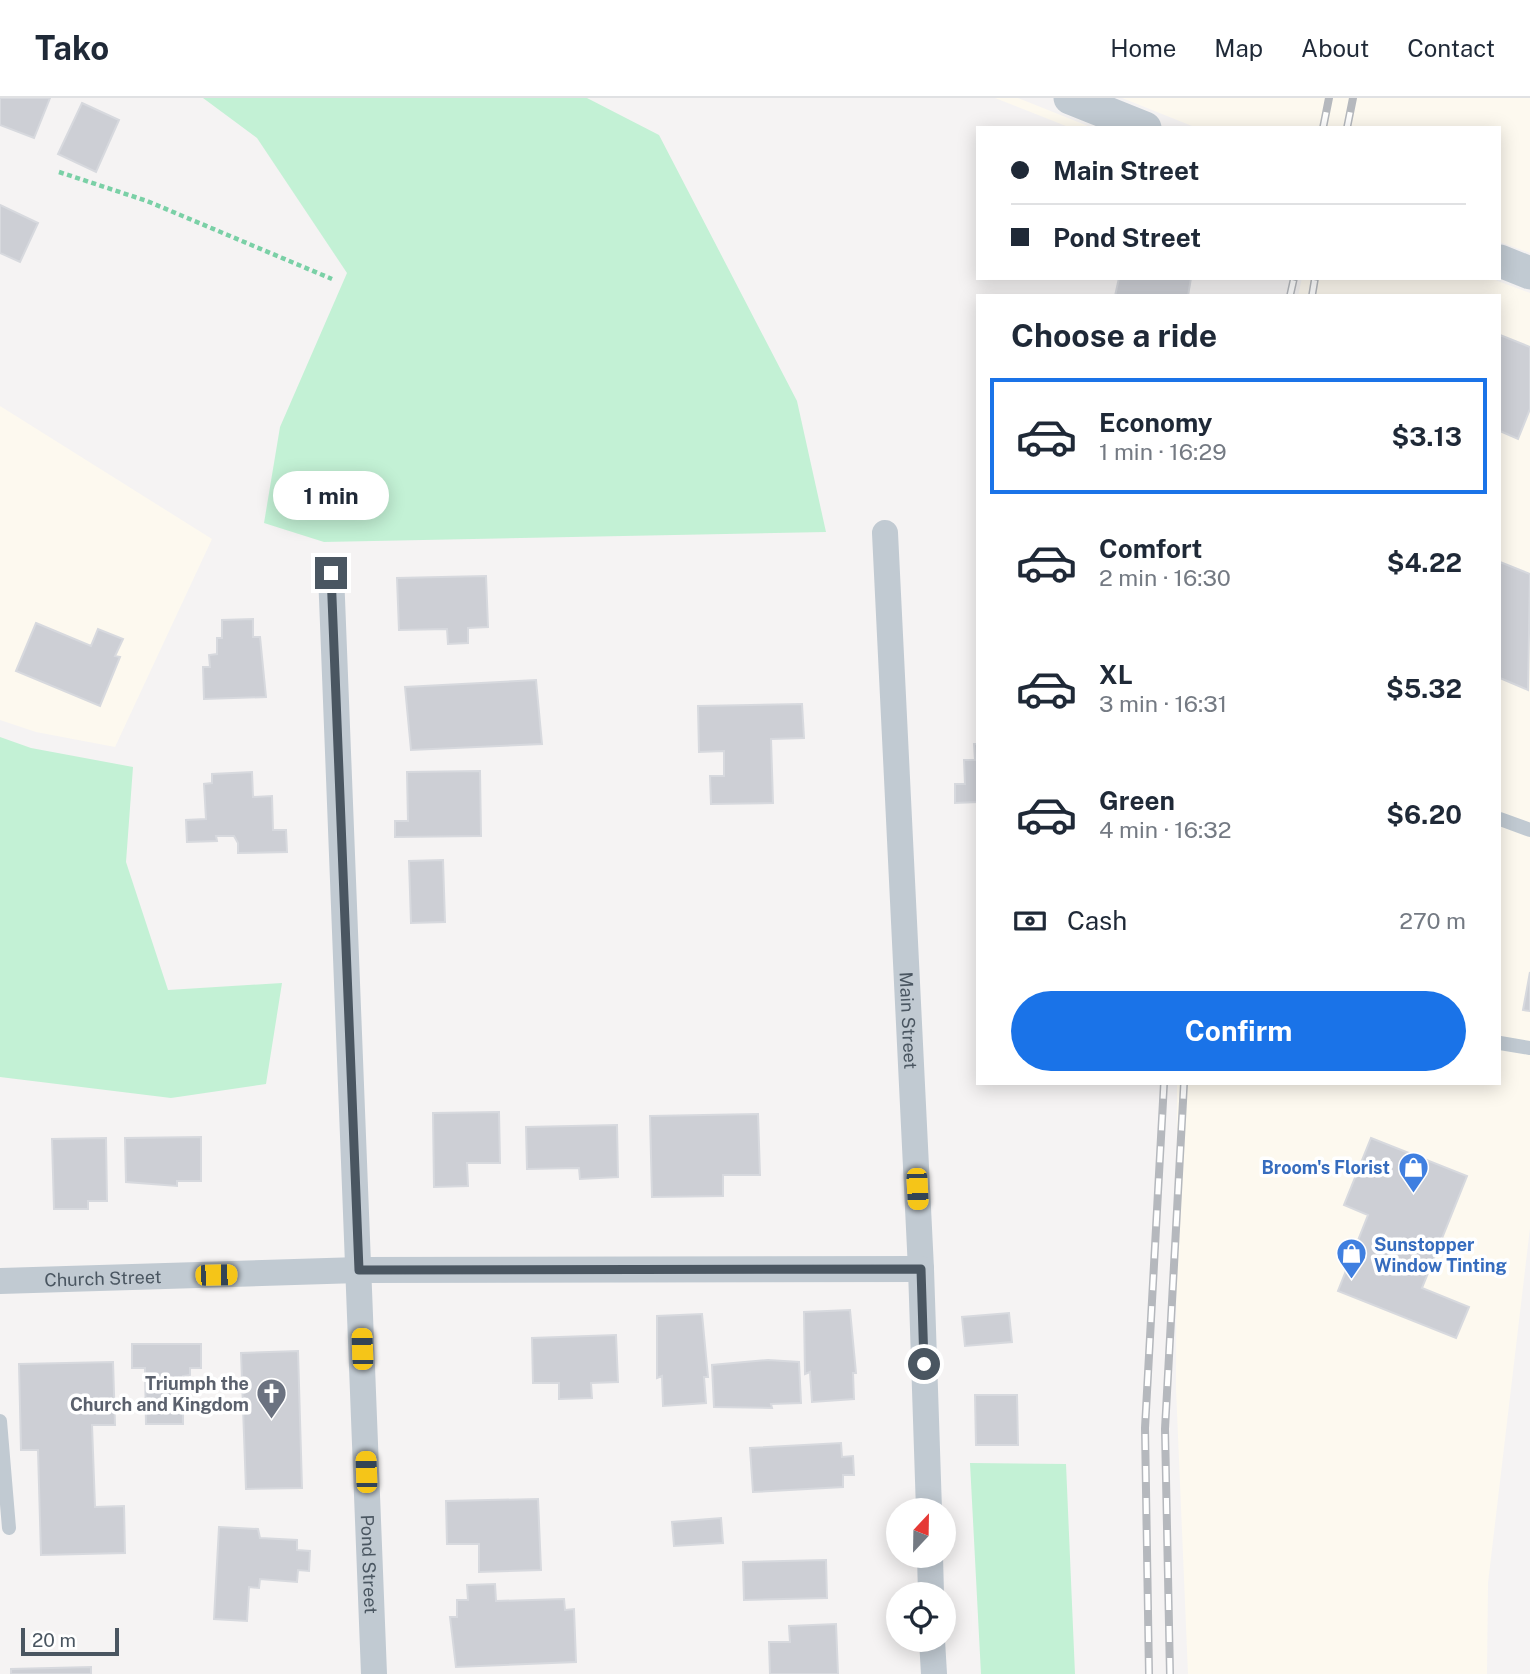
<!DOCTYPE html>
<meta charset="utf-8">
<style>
body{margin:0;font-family:"Public Sans",sans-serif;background:#f6f6f7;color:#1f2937;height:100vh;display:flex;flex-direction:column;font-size:26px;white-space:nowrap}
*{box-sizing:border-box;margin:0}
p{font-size:23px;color:#747a83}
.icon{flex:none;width:38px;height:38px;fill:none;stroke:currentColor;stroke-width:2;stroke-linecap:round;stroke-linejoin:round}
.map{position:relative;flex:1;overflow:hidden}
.details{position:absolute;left:976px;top:196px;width:525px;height:791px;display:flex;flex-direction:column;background:#fff;border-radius:0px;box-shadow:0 4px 18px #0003}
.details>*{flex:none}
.banner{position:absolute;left:976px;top:28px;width:525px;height:154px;border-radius:0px;box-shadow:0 4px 18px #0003;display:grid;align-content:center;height:154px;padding:0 35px;background:#fff}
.needle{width:46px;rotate:22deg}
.tools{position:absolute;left:886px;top:1400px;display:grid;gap:14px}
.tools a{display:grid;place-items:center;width:70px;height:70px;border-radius:50%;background:#fff;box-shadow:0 4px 18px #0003;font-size:35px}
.scale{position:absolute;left:21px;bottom:18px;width:98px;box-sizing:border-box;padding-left:7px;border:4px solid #4a5661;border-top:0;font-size:19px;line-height:24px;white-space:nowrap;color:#4a5661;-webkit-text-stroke:5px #fff;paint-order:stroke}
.end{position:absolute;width:32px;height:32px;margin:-16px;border:9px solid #4a5661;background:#fff;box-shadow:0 0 0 4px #fff}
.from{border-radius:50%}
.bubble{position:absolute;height:49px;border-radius:24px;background:#fff;box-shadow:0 4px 18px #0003;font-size:23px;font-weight:700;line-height:49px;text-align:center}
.car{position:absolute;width:21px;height:42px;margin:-21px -10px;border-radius:9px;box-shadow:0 0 5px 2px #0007;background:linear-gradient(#f5c518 24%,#345 0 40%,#f5c518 0 76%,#345 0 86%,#f5c518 0)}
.banner b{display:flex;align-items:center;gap:24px;height:66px;font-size:26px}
.banner b+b{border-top:2px solid #e0e1e3}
.banner i{width:18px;height:18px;background:#1f2937}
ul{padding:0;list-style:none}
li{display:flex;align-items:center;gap:21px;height:116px;margin:0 14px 10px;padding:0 21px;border:4px solid transparent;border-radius:0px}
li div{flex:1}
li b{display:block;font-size:26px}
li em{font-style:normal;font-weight:700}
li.current{border-color:#1a73e8}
li>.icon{width:63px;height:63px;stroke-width:1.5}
h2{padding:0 35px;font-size:32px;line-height:84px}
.pay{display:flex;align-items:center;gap:18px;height:77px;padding:0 35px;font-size:26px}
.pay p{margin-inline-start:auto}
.cta{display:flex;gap:14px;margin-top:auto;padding:14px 35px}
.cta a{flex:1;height:80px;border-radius:42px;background:#1a73e8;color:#fff;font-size:28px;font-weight:700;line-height:80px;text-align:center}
header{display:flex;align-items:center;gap:42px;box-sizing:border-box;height:98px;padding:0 35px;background:#fff;border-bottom:2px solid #e0e1e3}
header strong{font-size:33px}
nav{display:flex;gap:38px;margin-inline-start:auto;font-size:24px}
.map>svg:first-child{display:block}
</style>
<header>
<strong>Tako</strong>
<nav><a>Home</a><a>Map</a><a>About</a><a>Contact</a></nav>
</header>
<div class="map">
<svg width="1530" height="1576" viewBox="0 0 1530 1576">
<rect width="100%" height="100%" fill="#f5f3f3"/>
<!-- commercial -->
<path fill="#fdf9ef" d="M995 0H1018L1093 30H1071Z
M1122 0H1530V155L1500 144V30H1197Z
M1302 180H1490L1530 195V1130L1488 1485 1487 1576H1188L1176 1290 1177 985H1500V198H1298Z
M0 308 212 441 115 649 36 634 0 622Z"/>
<!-- green -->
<path fill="#c3f1d5" d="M203 0H587L659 37 797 303 826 434 324 444 264 425 280 329 347 175 257 40Z
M0 639 31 650 133 669 126 764 168 892 282 885 266 986 171 1000 0 979Z
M970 1365 1066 1366 1075 1576H981Z"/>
<!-- building -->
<path fill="#cdcfd5" stroke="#d7d9de" stroke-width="2" d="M0 0H50L34 40 0 27Z
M82 5 119 22 96 74 58 56Z
M0 107 38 125 20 164 0 155Z
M1119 180H1191L1188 198H1115Z
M1500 237 1530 249V311L1518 341 1500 333Z
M1500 464 1530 476 1528 592 1500 580Z
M486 478 488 529 468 530V545L448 546 447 531 399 532 397 480Z
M253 521V539H260L266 599 204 601 203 569H210L209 557 217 556V540H222V522Z
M36 525 91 548 98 531 123 541 115 558 120 559 100 608 16 573Z
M536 582 542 646 411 652 405 589Z
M802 606 804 640 771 641 773 705 711 706 710 678H724V653L699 654 698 608Z
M974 646H978V704L955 705V686H965L964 662H975Z
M480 673 481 738 395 739V723H408L407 674Z
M252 674 253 699 272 698 273 732H286L287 754 238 755V745L234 738H216L217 743 187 744 186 722 206 721 204 686 212 685V676Z
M443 762 445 824 411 825 409 763Z
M1530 874V913L1523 912Z
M499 1014 500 1065H467L468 1088 434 1089 433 1015Z
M758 1016 760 1077H723V1098L652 1099 650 1018Z
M617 1027 618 1079 580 1081 579 1070 527 1071 526 1029Z
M201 1039V1083H177V1088L126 1084 125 1040Z
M106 1040 107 1103H88V1111H54L52 1041Z
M1371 1040 1467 1078 1422 1190 1469 1209 1456 1240 1338 1193 1368 1117 1344 1107Z
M850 1212 856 1275H853L854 1301 812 1304 810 1274 805 1276 804 1214Z
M1009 1215 1012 1244 965 1248 962 1219Z
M702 1216 708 1279H704L706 1305 663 1308 662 1278 657 1280V1218Z
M616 1237 618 1284 591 1285 592 1300 559 1301V1285H533L532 1240Z
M132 1246H201V1270H190V1277L183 1278V1326H146L145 1270H132Z
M298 1253 302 1390 246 1391 241 1255Z
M768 1262 799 1264 801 1305 771 1306 772 1310 714 1309 712 1267Z
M113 1264 115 1327H92L95 1409 124 1408 125 1455 41 1457 38 1352H21L19 1266Z
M975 1297H1017L1018 1347H976Z
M841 1345 842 1359 853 1358 854 1377H843V1389L753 1394 750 1350Z
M538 1401 541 1472 479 1474V1446H447L446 1403Z
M721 1420 723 1445 674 1448 672 1424Z
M219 1429 258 1431 260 1440 297 1442V1452L310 1453 309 1473 298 1472 297 1484 260 1481 259 1490 249 1489 247 1523 214 1521Z
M826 1462 827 1500 744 1502 743 1464Z
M495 1486 496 1503 564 1501 565 1512 574 1511 576 1564 456 1569 450 1519H457V1502H468L467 1487Z
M836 1526 838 1576H770L769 1544H790L789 1528Z
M91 1569V1576H11V1571Z"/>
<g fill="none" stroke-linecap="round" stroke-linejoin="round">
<!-- path -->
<path stroke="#7ad0a6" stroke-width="4.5" stroke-dasharray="5 3.5" stroke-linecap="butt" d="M59 74 147 103 332 181"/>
<!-- service -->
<path stroke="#c1cad2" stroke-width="14" d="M1500 721 1530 732
M1500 945 1530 950
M0 1323 9 1430"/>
<!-- minor -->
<g stroke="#c1cad2" stroke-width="26">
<path id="s1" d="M885 435 921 1171 929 1412"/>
<path id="s2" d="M331 475 374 1576"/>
<path id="s3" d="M0 1183 359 1172 921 1171"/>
<path d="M930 1458 931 1496"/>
<path d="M932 1542 934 1576"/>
</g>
<!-- tertiary -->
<path stroke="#c1cad2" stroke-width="33" d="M1070 0 1145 30
M1500 163 1530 175"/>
<defs>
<path id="rail" d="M1323 30 1329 0
M1347 30 1353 0
M1290 198 1294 180
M1312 198 1315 180
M1149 1576 1145 1330 1164 985
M1170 1576 1165 1331 1184 985"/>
</defs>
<!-- rail casing -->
<use href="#rail" stroke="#b5b8bd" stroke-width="8"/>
<!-- rail -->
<use href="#rail" stroke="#fff" stroke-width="5" stroke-dasharray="16" stroke-linecap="butt"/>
</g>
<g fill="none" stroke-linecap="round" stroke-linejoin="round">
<!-- route -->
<path stroke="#4a5661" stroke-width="9" d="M331 475 359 1172 921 1171 924 1266"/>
</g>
<!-- icons -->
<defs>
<symbol id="shop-pin" viewBox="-11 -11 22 30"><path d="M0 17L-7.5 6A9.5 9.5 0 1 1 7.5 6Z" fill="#3f7fe0" stroke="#fff"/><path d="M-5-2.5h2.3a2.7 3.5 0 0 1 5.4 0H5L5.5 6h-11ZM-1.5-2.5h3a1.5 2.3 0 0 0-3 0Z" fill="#fff"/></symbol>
<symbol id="church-pin" viewBox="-11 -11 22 30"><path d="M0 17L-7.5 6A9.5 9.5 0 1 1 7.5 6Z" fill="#6b7280" stroke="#fff"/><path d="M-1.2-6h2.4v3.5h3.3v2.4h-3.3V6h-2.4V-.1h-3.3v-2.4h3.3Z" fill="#fff"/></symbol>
</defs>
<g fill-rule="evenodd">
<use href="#shop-pin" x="1396" y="1052" width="35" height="47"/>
<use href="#shop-pin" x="1334" y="1138" width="35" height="47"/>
<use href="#church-pin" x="254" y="1278" width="35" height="47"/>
</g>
<g text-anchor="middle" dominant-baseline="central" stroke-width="7" stroke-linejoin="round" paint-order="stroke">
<!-- street labels -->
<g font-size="18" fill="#4a5661" stroke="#fff">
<text stroke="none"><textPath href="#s1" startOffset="488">Main Street</textPath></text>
<text stroke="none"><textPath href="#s3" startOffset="103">Church Street</textPath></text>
<text stroke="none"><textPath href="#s2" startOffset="992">Pond Street</textPath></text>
</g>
<!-- shop labels -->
<g font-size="18" font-weight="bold" fill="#366cbe" stroke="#fff" text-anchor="end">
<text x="1390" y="1069">Broom's Florist</text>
<text x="1374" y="1146" text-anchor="start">Sunstopper<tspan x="1374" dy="21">Window Tinting</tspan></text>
</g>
<!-- worship labels -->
<g font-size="18" font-weight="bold" fill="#5b616d" stroke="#fff" text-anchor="end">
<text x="249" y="1285">Triumph the<tspan x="249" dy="21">Church and Kingdom</tspan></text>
</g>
</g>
</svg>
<div class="tools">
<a><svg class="needle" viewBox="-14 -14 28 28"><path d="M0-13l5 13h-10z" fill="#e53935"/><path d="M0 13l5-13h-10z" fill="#747a83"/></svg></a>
<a><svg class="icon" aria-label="locate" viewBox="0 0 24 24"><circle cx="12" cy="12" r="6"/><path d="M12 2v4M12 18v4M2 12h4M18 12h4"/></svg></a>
</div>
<div class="scale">20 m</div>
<i class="end from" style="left:924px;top:1266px"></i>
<i class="end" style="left:331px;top:475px"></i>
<div class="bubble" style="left:273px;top:373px;width:116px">1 min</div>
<i class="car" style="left:917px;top:1091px;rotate:177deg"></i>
<i class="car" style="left:216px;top:1177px;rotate:89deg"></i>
<i class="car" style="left:362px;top:1251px;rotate:358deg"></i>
<i class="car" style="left:366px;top:1374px;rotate:358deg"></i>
<div class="banner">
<b><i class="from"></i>Main Street</b>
<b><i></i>Pond Street</b>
</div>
<section class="details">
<h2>Choose a ride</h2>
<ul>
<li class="current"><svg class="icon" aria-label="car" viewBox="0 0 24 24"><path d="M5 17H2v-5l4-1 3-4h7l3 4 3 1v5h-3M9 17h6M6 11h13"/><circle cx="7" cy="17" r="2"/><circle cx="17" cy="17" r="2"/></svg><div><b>Economy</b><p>1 min · 16:29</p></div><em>$3.13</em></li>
<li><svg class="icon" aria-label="car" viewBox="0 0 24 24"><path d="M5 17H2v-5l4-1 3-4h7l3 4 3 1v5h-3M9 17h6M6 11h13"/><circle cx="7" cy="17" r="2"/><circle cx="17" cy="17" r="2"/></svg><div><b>Comfort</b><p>2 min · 16:30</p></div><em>$4.22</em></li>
<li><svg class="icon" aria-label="car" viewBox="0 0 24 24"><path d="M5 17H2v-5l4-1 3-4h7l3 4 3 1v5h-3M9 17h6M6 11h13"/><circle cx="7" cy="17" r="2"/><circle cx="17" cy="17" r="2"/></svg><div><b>XL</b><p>3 min · 16:31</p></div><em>$5.32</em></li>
<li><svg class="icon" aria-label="car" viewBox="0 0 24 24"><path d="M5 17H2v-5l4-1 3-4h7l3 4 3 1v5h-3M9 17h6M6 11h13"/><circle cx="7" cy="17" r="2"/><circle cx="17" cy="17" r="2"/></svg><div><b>Green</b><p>4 min · 16:32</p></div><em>$6.20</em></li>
</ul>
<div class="pay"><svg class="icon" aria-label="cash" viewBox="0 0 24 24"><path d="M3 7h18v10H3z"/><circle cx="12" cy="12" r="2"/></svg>Cash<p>270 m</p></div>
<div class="cta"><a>Confirm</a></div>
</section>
</div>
